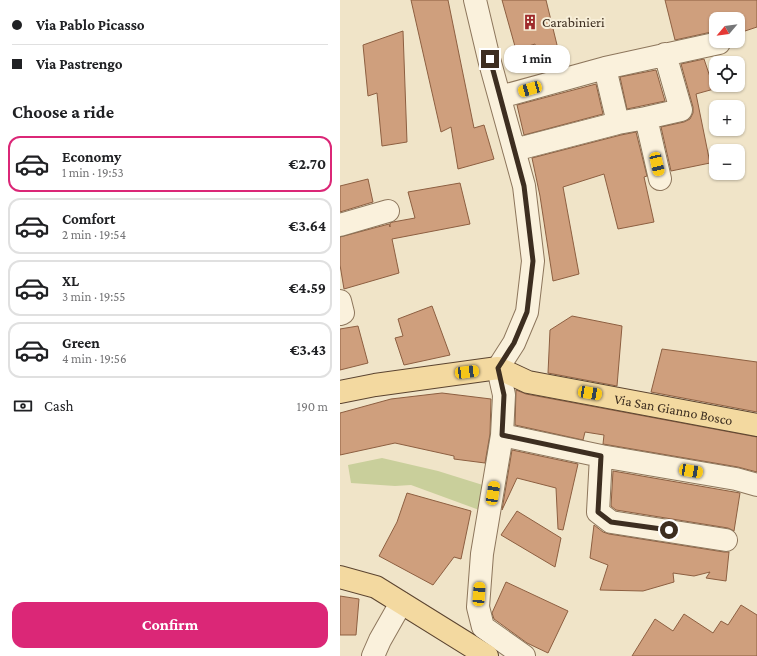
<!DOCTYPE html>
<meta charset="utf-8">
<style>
body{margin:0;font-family:"Crimson Pro",serif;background:#f2f2f2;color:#202124;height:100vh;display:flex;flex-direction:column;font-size:15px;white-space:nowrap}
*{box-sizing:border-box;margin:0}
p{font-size:13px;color:#757577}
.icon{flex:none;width:22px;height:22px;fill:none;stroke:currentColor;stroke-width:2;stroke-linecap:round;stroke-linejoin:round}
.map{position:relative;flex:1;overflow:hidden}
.side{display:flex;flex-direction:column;background:#fff;width:340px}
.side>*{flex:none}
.hud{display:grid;align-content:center;height:88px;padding:0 12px;background:#fff}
.needle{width:26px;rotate:241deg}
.buttons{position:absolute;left:369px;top:12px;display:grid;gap:8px}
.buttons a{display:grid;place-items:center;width:36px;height:36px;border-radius:8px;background:#fff;box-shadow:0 1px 3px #0004;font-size:20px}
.end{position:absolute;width:18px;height:18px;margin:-9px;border:5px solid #3d2e20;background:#fff;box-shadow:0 0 0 2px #fff}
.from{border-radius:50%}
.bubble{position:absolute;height:28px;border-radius:12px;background:#fff;box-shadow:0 1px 3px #0004;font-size:13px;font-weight:700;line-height:28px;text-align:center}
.car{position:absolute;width:12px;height:24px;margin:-12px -6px;border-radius:5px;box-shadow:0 0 3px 1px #0007;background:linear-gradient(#f5c518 24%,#345 0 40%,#f5c518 0 76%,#345 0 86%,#f5c518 0)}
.hud b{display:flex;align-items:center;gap:14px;height:38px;font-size:15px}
.hud b+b{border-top:1px solid #e0e0e0}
.hud i{width:10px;height:10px;background:#202124}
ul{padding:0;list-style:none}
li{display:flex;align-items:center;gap:12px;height:56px;margin:0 8px 6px;padding:0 4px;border:2px solid #e0e0e0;border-radius:12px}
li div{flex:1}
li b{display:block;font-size:15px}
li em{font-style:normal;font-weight:700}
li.active{border-color:#db2777}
li>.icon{width:36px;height:36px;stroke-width:1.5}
h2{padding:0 12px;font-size:18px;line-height:48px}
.pay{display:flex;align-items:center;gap:10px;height:44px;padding:0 12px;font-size:15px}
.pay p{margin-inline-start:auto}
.action{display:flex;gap:8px;margin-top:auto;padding:8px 12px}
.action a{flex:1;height:46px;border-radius:12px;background:#db2777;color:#fff;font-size:16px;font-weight:700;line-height:46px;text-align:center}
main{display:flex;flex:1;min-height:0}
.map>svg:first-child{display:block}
</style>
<main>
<section class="side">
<div class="hud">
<b><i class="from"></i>Via Pablo Picasso</b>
<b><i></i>Via Pastrengo</b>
</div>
<h2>Choose a ride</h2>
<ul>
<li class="active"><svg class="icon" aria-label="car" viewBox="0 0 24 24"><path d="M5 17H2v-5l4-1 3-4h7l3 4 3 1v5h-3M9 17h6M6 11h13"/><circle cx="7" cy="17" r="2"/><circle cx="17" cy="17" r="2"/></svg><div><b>Economy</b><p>1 min · 19:53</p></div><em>€2.70</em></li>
<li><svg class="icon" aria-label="car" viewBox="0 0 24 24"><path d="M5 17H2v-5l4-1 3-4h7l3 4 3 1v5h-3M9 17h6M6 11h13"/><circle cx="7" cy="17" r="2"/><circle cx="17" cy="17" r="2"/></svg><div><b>Comfort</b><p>2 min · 19:54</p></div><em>€3.64</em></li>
<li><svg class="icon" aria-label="car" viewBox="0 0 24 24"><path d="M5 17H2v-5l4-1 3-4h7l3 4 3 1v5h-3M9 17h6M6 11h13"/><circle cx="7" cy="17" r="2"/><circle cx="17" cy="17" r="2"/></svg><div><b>XL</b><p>3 min · 19:55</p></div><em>€4.59</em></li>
<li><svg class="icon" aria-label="car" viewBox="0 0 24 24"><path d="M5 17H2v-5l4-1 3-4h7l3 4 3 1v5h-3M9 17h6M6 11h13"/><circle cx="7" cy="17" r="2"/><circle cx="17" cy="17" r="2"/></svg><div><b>Green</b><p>4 min · 19:56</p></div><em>€3.43</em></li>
</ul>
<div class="pay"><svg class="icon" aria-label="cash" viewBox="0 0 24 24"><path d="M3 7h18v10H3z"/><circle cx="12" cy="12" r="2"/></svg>Cash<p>190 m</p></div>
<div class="action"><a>Confirm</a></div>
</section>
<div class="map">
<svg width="417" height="656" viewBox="0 0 417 656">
<rect width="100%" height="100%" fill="#f0e4c8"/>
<!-- green -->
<path fill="#c9cf9b" d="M42 458 98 471 146 486 142 511 71 485 55 486 11 483 8 465Z"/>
<!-- building -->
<path fill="#cf9f7d" stroke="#8d5f41" d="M71 0H108L134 128 144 125 154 159 118 169 111 127 101 132Z
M162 0H206L218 49 197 54 195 44 176 50Z
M325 0H417V27L399 33 398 19H376V31L335 40Z
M63 31 67 142 42 146 37 93 28 96 23 45Z
M364 59 374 89 356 94 370 163 331 171 321 127 344 122 350 119 353 113V107L341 64Z
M316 70 325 101 287 109 280 77Z
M256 84 263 114 184 135 177 105Z
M296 132 307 176 304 177 314 222 278 229 264 174 223 187 239 274 213 281 200 196 192 158 281 135Z
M28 179 33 202 0 212V186Z
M120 183 130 224 52 239 59 273 4 289 0 265V237L49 224 50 227V223L53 222 75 218 68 192Z
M92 306 110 355 64 365 55 338 63 336 58 319Z
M232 316 282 326 277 386 208 373 210 330Z
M18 326 28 363 0 370V329Z
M322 349 417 362V412L311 392Z
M176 390 186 394 417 437V472L398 467 263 444 264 435 245 432 243 440 175 425Z
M102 393 151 399 150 434 145 463 114 459V456L55 443 0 455V413L51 399Z
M172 450 238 464 223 530 218 529 216 488 177 478 162 510Z
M273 471 400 493 394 531 388 528 276 510 271 506Z
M67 493 131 511 121 559 114 557 93 585 39 556 57 522Z
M177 511 221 538 215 567 161 535Z
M254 525 263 532 269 534 384 552H389L386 581 366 578 370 572 354 576 333 573 334 582 303 591 260 590 268 565 250 558Z
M166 582 228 611 208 653 187 643 154 619 152 613Z
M0 596 19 599 16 635H0Z
M401 605 417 615V656H292L315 619 333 631 344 614 373 633 381 621 388 625Z"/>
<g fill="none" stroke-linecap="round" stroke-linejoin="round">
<defs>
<path id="minor" d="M135 0 149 59 184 186 193 261 187 312 174 343 158 368 164 395 162 435 142 554 138 607 143 627 184 656
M265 68 379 43
M160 97 265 68 278 123
M306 118 341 110 325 54
M174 150 278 123 306 118 320 179
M0 225 48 211
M0 301 3 313 0 314
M162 435 261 456 396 479 417 485
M261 456 258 512 271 522 386 540
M33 656 40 640 61 603"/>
<g id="major">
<path id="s1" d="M0 392 35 385 158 368 188 382 417 425"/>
<path d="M0 577 36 587 147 656"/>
</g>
</defs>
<!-- minor casing -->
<use href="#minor" stroke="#8d765c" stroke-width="24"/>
<!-- major casing -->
<use href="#major" stroke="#5b4430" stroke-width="24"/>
<!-- minor -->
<use href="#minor" stroke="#faf1dc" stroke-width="22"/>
<!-- major -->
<use href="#major" stroke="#f3d9a0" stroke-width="22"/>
</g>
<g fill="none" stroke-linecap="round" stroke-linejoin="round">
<!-- route -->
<path stroke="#3d2e20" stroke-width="5" d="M150 59 184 186 193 261 187 312 174 343 158 368 164 395 162 435 261 456 258 512 271 522 329 530"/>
</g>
<!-- icons -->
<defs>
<symbol id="building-bare" viewBox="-9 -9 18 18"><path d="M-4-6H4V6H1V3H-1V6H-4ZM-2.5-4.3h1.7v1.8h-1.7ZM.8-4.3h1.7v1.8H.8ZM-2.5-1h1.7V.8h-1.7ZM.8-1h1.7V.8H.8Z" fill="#9e2a2b" stroke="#f7eed8" stroke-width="2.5" paint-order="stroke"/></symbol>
</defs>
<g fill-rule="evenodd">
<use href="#building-bare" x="179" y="11" width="22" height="22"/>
</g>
<g text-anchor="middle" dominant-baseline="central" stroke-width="4" stroke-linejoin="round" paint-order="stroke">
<!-- poi labels -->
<g font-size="14" fill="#3d2e20" stroke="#f7eed8" text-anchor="start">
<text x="202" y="22">Carabinieri</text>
</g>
<!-- street labels -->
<g font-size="14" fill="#3d2e20" stroke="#f7eed8">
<text stroke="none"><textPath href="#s1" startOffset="341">Via San Gianno Bosco</textPath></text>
</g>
</g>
</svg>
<div class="buttons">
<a><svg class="needle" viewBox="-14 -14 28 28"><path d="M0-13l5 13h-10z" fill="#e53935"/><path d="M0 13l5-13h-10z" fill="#757577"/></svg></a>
<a><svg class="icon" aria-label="locate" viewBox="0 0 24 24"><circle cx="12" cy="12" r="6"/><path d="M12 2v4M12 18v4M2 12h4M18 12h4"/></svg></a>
<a>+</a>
<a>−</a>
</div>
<i class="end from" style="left:329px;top:530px"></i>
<i class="end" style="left:150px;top:59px"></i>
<div class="bubble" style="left:164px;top:45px;width:66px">1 min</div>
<i class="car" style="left:190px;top:89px;rotate:254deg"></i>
<i class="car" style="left:317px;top:164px;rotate:167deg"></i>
<i class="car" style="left:127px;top:372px;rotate:83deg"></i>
<i class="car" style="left:250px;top:393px;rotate:100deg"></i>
<i class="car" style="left:351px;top:471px;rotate:100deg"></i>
<i class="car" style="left:153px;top:493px;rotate:9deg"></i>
<i class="car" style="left:139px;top:594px;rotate:4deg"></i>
</div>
</main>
